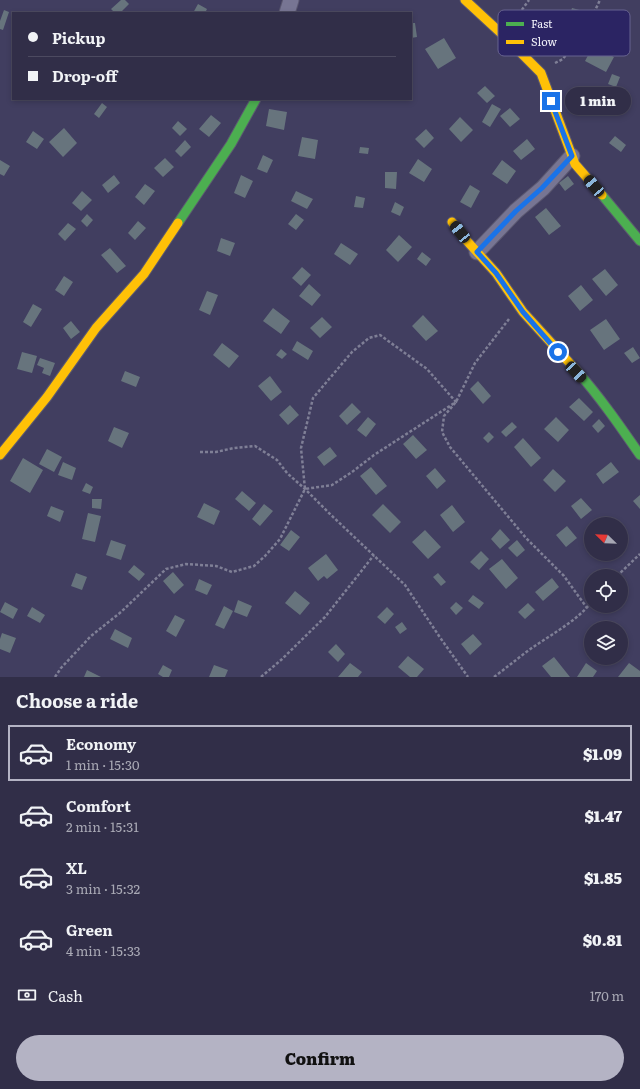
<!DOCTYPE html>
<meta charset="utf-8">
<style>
body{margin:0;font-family:Literata,serif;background:#39364f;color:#f1f3f6;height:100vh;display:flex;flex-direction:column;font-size:15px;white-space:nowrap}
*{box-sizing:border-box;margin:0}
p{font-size:13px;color:#a8a8b4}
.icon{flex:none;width:22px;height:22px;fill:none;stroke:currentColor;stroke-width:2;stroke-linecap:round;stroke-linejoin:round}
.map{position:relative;height:677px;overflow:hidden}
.panel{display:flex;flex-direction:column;background:#312e48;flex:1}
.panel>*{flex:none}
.top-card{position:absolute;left:12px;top:12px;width:400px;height:88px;border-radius:0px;box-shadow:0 2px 6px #0003,0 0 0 1px #4c4a60;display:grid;align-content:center;height:88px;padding:0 16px;background:#312e48}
.needle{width:26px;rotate:293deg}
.fabs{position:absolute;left:584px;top:517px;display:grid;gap:8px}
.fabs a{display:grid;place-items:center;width:44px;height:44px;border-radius:50%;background:#312e48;box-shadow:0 2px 6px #0003,0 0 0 1px #4c4a60;font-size:20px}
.end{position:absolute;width:18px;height:18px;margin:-9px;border:5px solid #1a73e8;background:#fff;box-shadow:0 0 0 2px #fff}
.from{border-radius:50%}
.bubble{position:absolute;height:28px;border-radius:14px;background:#312e48;box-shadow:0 2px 6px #0003,0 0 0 1px #4c4a60;font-size:13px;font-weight:800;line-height:28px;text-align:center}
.car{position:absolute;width:12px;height:24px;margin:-12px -6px;border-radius:5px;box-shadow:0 0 3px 1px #0007;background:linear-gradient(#222 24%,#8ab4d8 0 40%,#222 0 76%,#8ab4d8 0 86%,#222 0)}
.top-card b{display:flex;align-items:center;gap:14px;height:38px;font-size:15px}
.top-card b+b{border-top:1px solid #4c4a60}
.top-card i{width:10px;height:10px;background:#f1f3f6}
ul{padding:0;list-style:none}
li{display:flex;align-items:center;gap:12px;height:56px;margin:0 8px 6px;padding:0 8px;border:2px solid transparent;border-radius:0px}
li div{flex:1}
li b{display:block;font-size:15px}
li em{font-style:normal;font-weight:800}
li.active{border-color:#b4b3c4}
li>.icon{width:36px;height:36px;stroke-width:1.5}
h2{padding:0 16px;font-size:18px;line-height:48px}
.pay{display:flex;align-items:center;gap:10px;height:44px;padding:0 16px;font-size:15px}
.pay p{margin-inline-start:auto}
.action{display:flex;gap:8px;margin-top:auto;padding:8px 16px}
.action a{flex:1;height:46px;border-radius:24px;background:#b4b3c4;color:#111;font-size:16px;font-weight:800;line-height:46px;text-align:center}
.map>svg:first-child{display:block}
</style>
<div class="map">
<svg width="640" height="677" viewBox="0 0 640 677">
<rect width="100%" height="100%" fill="#413e60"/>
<!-- building -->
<path fill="#67747d" d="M121 0H125L129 4 120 13H115L111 9Z
M198 4 207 9 205 13H193Z
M572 8 587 12 582 27 567 23Z
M4 10 9 12 3 30 0 29V21Z
M411 23H415L417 37 411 38Z
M444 38 456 58 438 69 425 49Z
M593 46 614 57 606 72 585 61Z
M612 74 620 77 616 87 608 84Z
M485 86 495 96 487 103 477 93Z
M606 93 614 96 609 106 601 102Z
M102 103 107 107 99 118 94 114Z
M492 104 501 109 490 127 482 122Z
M510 108 520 119 510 127 500 116Z
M269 109 287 112 284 130 266 126Z
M211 115 221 123 209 137 199 129Z
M460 117 473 130 461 142 449 129Z
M178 121 187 129 180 136 172 128Z
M64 128 77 143 63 157 49 142Z
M426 129 434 138 424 148 415 139Z
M33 131 44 139 37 149 26 142Z
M615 136 626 145 621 152 609 143Z
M302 137 318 140 315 159 298 156Z
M527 139 535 149 521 160 513 151Z
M185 140 191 147 181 157 175 151Z
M360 147 369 148 368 154 359 153Z
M263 155 273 160 267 173 257 169Z
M165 158 174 167 163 177 154 168Z
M418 159 432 169 424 182 409 173Z
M0 160 10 166 4 176 0 174Z
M502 160 516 171 507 184 492 174Z
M385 172H397L396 189 385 188Z
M114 175 120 183 108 193 102 185Z
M241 175 253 181 245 198 234 193Z
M568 176 574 184 565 191 559 183Z
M145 184 155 191 144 205 135 197Z
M470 185 480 191 471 208 460 202Z
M82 191 92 200 81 211 72 203Z
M296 191 313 199 307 209 291 201Z
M356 196 365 198 363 208 354 207Z
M395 202 404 207 400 216 391 212Z
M546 208 561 226 549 235 535 217Z
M87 214 93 220 87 227 81 221Z
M296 214 304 220 296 230 288 224Z
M138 221 146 228 135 240 128 233Z
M68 223 76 229 65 241 58 234Z
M399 235 412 247 398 262 386 250Z
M221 238 235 243 230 256 217 251Z
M341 243 358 254 350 265 334 254Z
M110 248 126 266 117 273 101 255Z
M422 252 431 259 426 266 417 259Z
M302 267 311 275 301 286 292 278Z
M605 269 618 285 606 296 592 279Z
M64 276 73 282 64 296 55 290Z
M309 284 321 295 312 306 299 296Z
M581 285 593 300 580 311 568 296Z
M207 291 218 295 210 315 199 310Z
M33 304 42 309 31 327 23 322Z
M273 308 290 321 281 334 263 321Z
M423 315 438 331 426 341 412 326Z
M322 317 332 327 320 338 310 328Z
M606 319 620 339 604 350 590 330Z
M71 321 80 332 71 339 63 328Z
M297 341 313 351 308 360 292 350Z
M222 343 239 356 229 368 213 355Z
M633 347 640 358 632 363 624 353Z
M281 349 287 354 282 359 276 355Z
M22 352 37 356 32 373 17 369Z
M40 358 55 363 50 376 42 373 44 368 37 365Z
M125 371 140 377 136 387 121 381Z
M270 376 282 392 271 401 258 386Z
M478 381 491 396 483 404 470 389Z
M579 398 593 412 584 421 569 407Z
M352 403 361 412 347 425 339 416Z
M290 405 299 415 288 425 279 415Z
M368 417 376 424 366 437 357 430Z
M556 417 569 430 558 442 544 429Z
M599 419 605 426 598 433 592 426Z
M512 422 517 427 506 437 501 432Z
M114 427 129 433 122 448 108 441Z
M489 432 494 437 488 443 483 438Z
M413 435 427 450 416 459 403 444Z
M523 438 541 458 531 467 514 447Z
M330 447 337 456 324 466 317 457Z
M47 449 62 457 54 472 39 464Z
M23 458 43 470 30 493 10 481Z
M63 462 76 468 72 480 58 475Z
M611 462 619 472 603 484 596 474Z
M371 467 387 486 376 495 360 476Z
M435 468 446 481 437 489 426 476Z
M553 469 566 481 555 492 543 480Z
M86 483 93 487 90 494 82 491Z
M242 491 256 503 249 511 235 499Z
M640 495V509L633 501Z
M581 498 592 510 581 519 571 506Z
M92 499H102L101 509 92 508Z
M204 503 220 511 214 525 197 517Z
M264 504 273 511 260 526 252 519Z
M383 504 401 522 390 533 372 515Z
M452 505 465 522 453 532 440 515Z
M51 506 64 511 60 522 47 516Z
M88 513 101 516 95 542 82 539Z
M567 526 577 538 566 547 556 535Z
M500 529 510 540 500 549 491 539Z
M291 530 300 537 289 551 280 545Z
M425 530 441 547 428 559 412 542Z
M111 540 126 545 121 560 106 555Z
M517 540 525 550 517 557 508 548Z
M481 551 489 559 479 570 470 562Z
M326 554 338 570 327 579 324 576 318 581 308 568Z
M502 559 518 578 506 589 489 569Z
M134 565 145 574 139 581 128 572Z
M173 572 184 585 174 594 163 581Z
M76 573 87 577 82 590 71 586Z
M438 573 446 582 441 586 433 577Z
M552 578 559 587 543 601 535 592Z
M199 579 212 585 207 595 195 590Z
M295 591 310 603 300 615 285 603Z
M473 595 484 603 479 609 468 601Z
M238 600 252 606 247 617 234 612Z
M5 602 18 609 13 619 0 612Z
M456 602 463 608 456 615 450 608Z
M528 603 535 610 525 619 518 612Z
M224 606 233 611 224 629 215 625Z
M32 607 45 615 40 623 27 616Z
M387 607 394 614 385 624 377 617Z
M175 615 185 620 176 637 166 631Z
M402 622 407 629 400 634 395 627Z
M115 629 132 638 128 648 110 639Z
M2 633 16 638 10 653 0 649V639Z
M473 634 482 644 470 655 461 644Z
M336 644 345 654 338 662 328 652Z
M408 656 424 669 417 677H410L398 667Z
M554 657 570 677H551L542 666Z
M350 663 362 672 358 677H338Z
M586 663 597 671 593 677H577Z
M629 663 640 671V677H618Z
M163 665 172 670 169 677H163L158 674Z
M214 665 228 670 225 677H209Z
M87 670 101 677H84Z"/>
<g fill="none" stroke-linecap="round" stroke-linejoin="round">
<defs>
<path id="street" d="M287 13 291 0
M477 252 516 211 543 188 572 156"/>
<path id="fast" d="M602 195 640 241
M178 223 231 144 256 99
M576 370C600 397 620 426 640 455"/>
<path id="slow" d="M465 0 504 36 541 73 575 164 602 195
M452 222 467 241 496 273 523 312 576 370
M0 455 47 397 96 328 144 274 178 223"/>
</defs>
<!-- street casing -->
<use href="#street" stroke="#5b5870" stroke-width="17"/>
<!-- fast casing -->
<use href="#fast" stroke="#5b5870" stroke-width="11"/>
<!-- slow casing -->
<use href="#slow" stroke="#5b5870" stroke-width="11"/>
<!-- path -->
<path stroke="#7f7f96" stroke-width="2.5" stroke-dasharray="3 2" stroke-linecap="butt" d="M513 22 529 0
M555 63 563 59 572 46 585 32 600 0
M509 319 475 363 456 402 444 416 442 432 450 447 526 538 564 576 587 608
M200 452H216L234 448 255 446 277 460 287 473 305 489 331 515 405 585 439 636 468 677
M617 576 640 554
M55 677 61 668 91 636 121 612 166 569 186 564 216 566 232 572 254 566 265 556 280 539 305 489 301 448 313 398 352 352 369 338 380 335 427 369 456 402 374 455 352 472 332 485 305 489
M261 677 281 660 325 617 374 555
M494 677C506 668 517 659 529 650 550 635 574 623 591 603"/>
<!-- street -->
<use href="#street" stroke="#777593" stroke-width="15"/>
<!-- fast -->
<use href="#fast" stroke="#4caf50" stroke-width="9"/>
<!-- slow -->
<use href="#slow" stroke="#ffc107" stroke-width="9"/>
</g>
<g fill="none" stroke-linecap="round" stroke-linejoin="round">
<!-- route -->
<path stroke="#1a73e8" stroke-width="5" d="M551 101 572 156 542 188 516 211 477 252 496 273 523 312 558 352"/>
</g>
<!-- legend -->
<rect x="498" y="10" width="132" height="46" rx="6" fill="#2b2463" stroke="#676290" stroke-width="1"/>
<rect x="506" y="22" width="18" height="4" fill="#4caf50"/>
<rect x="506" y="40" width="18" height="4" fill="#ffc107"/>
<g font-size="11" fill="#f2f2fa">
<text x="531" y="28">Fast</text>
<text x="531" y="46">Slow</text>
</g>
</svg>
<div class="fabs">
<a><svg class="needle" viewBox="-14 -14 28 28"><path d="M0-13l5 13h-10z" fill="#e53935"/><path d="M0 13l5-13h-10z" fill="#a8a8b4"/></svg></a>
<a><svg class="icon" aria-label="locate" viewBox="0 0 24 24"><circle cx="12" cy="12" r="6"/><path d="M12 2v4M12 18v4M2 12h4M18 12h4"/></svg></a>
<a><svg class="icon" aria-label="layers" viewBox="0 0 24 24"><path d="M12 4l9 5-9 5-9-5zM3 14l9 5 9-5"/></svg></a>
</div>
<i class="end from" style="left:558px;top:352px"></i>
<i class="end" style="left:551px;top:101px"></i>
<div class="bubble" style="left:565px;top:87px;width:66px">1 min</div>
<i class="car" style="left:594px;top:186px;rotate:320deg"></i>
<i class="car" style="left:460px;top:232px;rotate:322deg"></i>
<i class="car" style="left:576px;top:372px;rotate:137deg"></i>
<div class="top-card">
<b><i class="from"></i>Pickup</b>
<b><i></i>Drop-off</b>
</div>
</div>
<section class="panel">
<h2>Choose a ride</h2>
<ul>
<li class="active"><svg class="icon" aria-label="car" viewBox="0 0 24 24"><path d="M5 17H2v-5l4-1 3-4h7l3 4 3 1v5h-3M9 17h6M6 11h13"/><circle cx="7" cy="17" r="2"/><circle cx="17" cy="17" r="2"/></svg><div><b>Economy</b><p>1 min · 15:30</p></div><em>$1.09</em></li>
<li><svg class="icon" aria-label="car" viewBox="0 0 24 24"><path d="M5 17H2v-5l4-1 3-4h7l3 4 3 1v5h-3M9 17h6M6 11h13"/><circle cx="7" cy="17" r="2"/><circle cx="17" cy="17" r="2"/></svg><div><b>Comfort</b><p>2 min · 15:31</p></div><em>$1.47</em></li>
<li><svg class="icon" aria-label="car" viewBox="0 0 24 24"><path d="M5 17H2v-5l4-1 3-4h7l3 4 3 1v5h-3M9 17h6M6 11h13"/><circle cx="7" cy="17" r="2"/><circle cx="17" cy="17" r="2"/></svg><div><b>XL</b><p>3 min · 15:32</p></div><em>$1.85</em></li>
<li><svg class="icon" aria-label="car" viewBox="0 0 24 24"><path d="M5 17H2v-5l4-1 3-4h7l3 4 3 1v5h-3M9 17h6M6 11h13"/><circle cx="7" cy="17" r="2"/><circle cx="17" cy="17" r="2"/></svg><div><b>Green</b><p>4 min · 15:33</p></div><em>$0.81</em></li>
</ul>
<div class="pay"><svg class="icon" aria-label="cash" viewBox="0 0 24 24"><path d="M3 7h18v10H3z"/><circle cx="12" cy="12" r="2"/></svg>Cash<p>170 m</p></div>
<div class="action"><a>Confirm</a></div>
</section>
